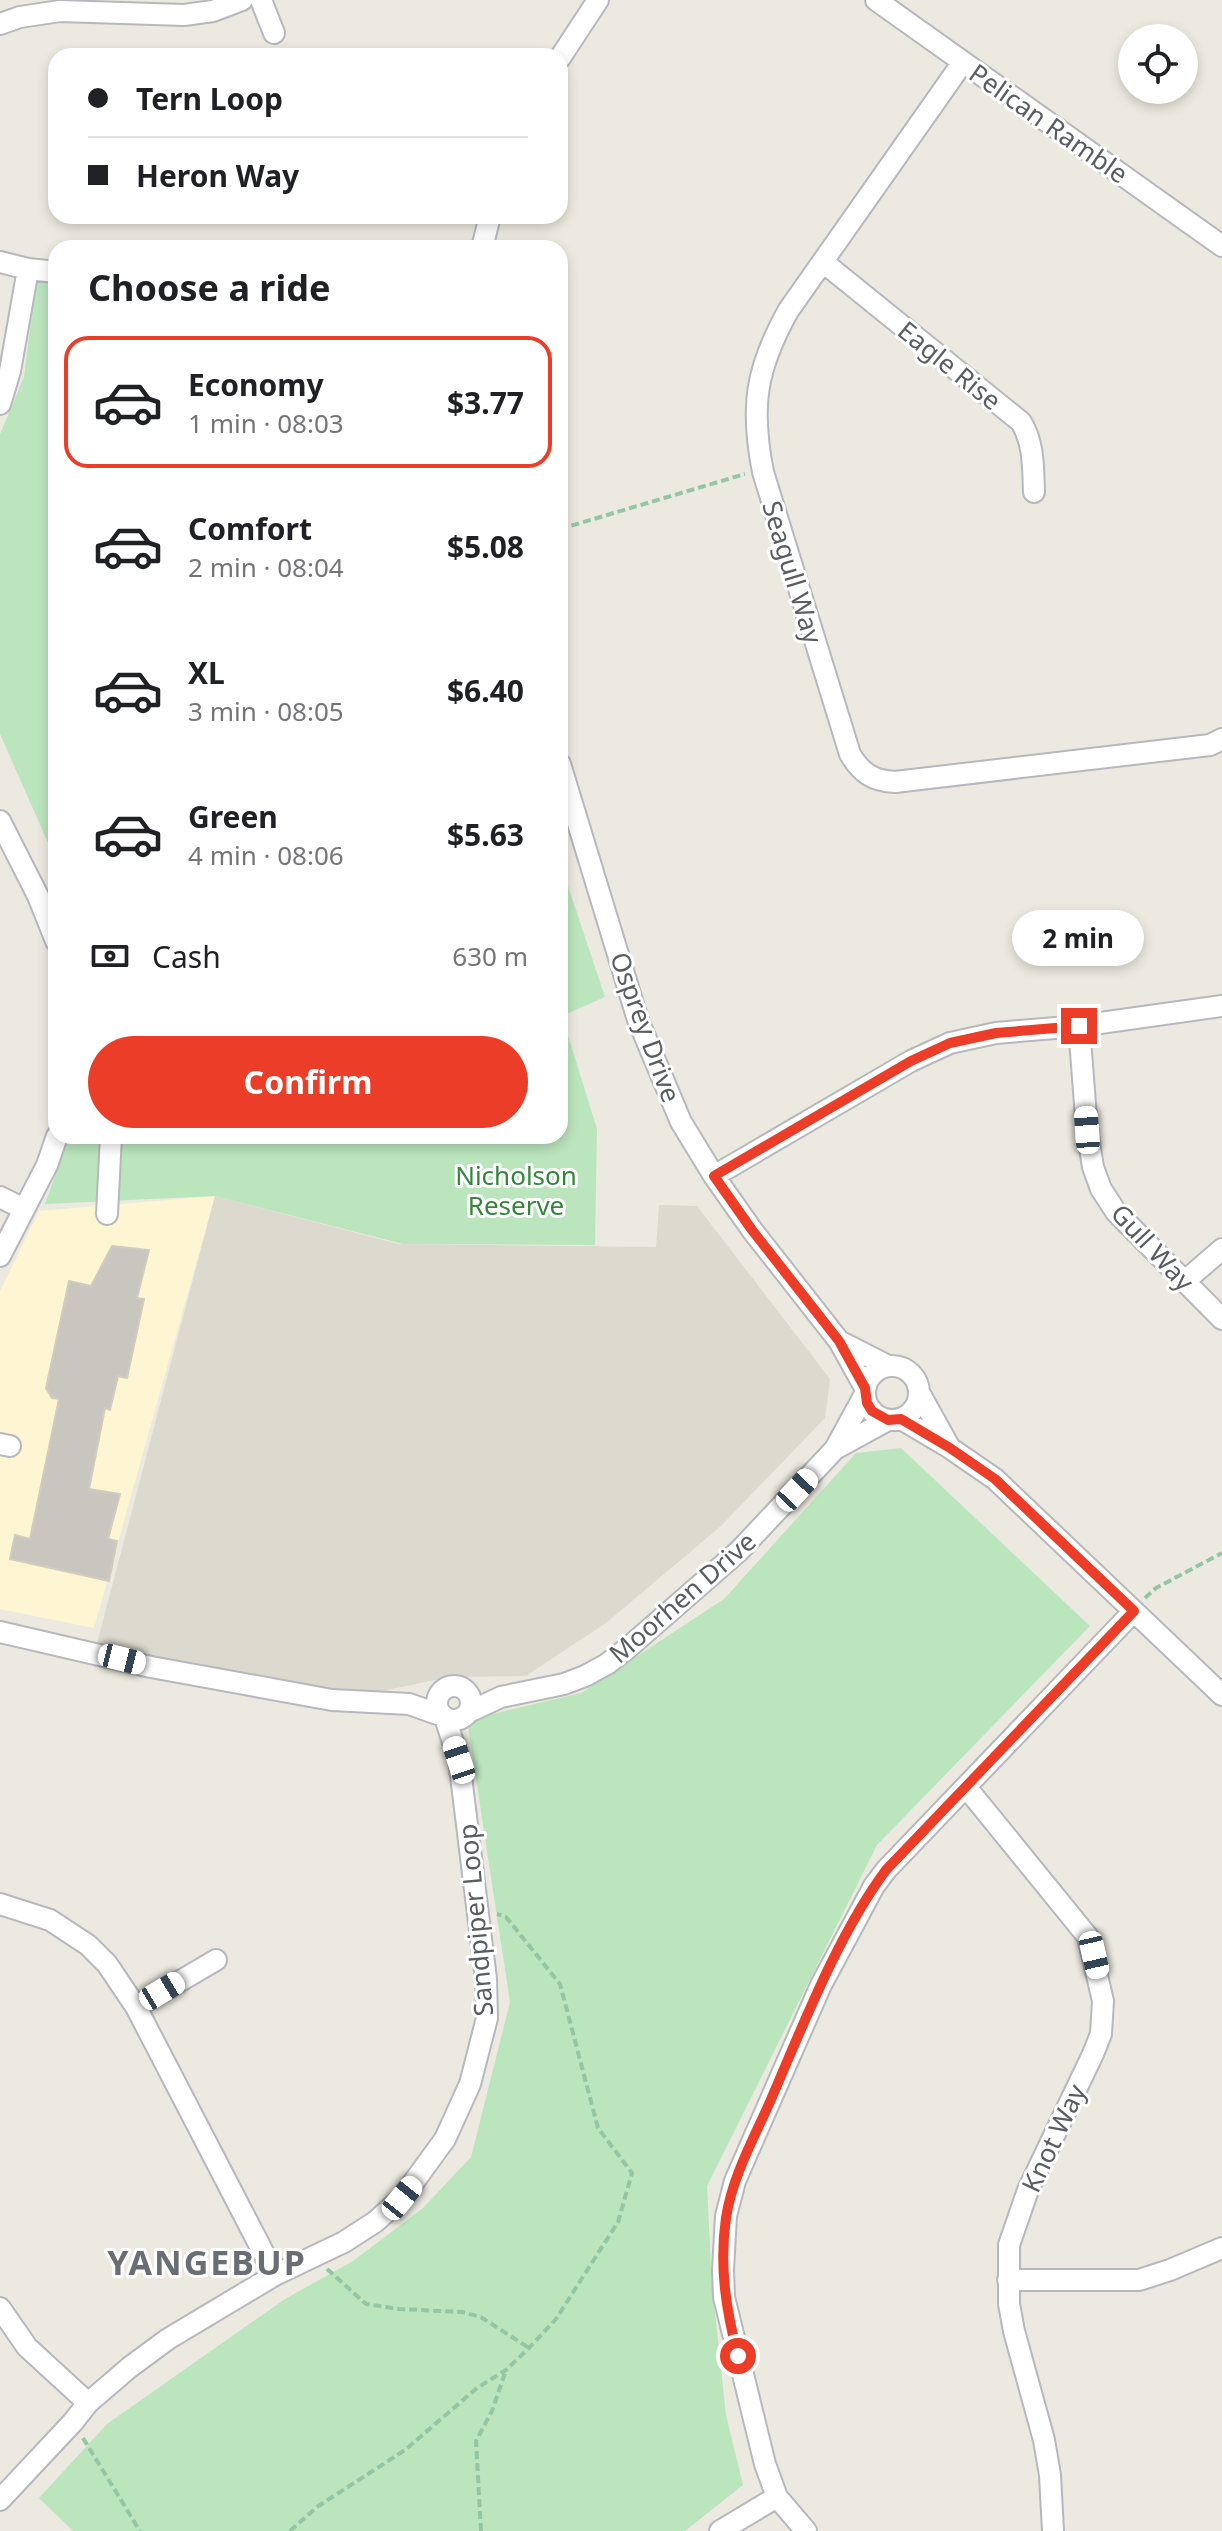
<!DOCTYPE html>
<meta charset="utf-8">
<style>
body{margin:0;font-family:"Noto Sans",sans-serif;background:#f2f2f2;color:#202124;height:100vh;display:flex;flex-direction:column;font-size:30px;white-space:nowrap}
*{box-sizing:border-box;margin:0}
p{font-size:26px;color:#757577}
.icon{flex:none;width:44px;height:44px;fill:none;stroke:currentColor;stroke-width:2;stroke-linecap:round;stroke-linejoin:round}
.map{position:relative;flex:1;overflow:hidden}
.drawer{position:absolute;left:48px;top:240px;width:520px;height:904px;display:flex;flex-direction:column;background:#fff;border-radius:24px;box-shadow:0 4px 12px #0003}
.drawer>*{flex:none}
.banner{position:absolute;left:48px;top:48px;width:520px;height:176px;border-radius:24px;box-shadow:0 4px 12px #0003;display:grid;align-content:center;height:176px;padding:0 40px;background:#fff}
.buttons{position:absolute;left:1118px;top:24px;display:grid;gap:16px}
.buttons a{display:grid;place-items:center;width:80px;height:80px;border-radius:50%;background:#fff;box-shadow:0 4px 12px #0003;font-size:40px}
.end{position:absolute;width:36px;height:36px;margin:-18px;border:10px solid #eb3d27;background:#fff;box-shadow:0 0 0 4px #fff}
.from{border-radius:50%}
.bubble{position:absolute;height:56px;border-radius:28px;background:#fff;box-shadow:0 4px 12px #0003;font-size:26px;font-weight:700;line-height:56px;text-align:center}
.car{position:absolute;width:24px;height:48px;margin:-24px -12px;border-radius:10px;box-shadow:0 0 6px 2px #0007;background:linear-gradient(#fff 24%,#345 0 40%,#fff 0 76%,#345 0 86%,#fff 0)}
.banner b{display:flex;align-items:center;gap:28px;height:76px;font-size:30px}
.banner b+b{border-top:2px solid #e0e0e0}
.banner i{width:20px;height:20px;background:#202124}
ul{padding:0;list-style:none}
li{display:flex;align-items:center;gap:24px;height:132px;margin:0 16px 12px;padding:0 24px;border:4px solid transparent;border-radius:24px}
li div{flex:1}
li b{display:block;font-size:30px}
li em{font-style:normal;font-weight:700}
li.selected{border-color:#eb3d27}
li>.icon{width:72px;height:72px;stroke-width:1.5}
h2{padding:0 40px;font-size:36px;line-height:96px}
.pay{display:flex;align-items:center;gap:20px;height:88px;padding:0 40px;font-size:30px}
.pay p{margin-inline-start:auto}
.cta{display:flex;gap:16px;margin-top:auto;padding:16px 40px}
.cta a{flex:1;height:92px;border-radius:48px;background:#eb3d27;color:#fff;font-size:32px;font-weight:700;line-height:92px;text-align:center}
.map>svg:first-child{display:block}
</style>
<div class="map">
<svg width="1222" height="2531" viewBox="0 0 1222 2531">
<rect width="100%" height="100%" fill="#eceae0"/>
<!-- commercial -->
<path fill="#fef5d3" d="M215 1196 94 1628 0 1609V1291L39 1211Z"/>
<!-- education -->
<path fill="#dcd9ce" d="M215 1196 399 1244 656 1247 659 1205 697 1206 830 1379 825 1418 721 1526 606 1623 526 1676 450 1677 372 1693 296 1688 96 1647Z"/>
<!-- green -->
<path fill="#bbe5bd" d="M36 281 56 284V861L0 734V434L24 377Z
M560 862 605 997 562 1016 597 1129 595 1245 403 1244 215 1196 45 1204 69 1136H560Z
M901 1448 1090 1626 877 1845 707 2186 712 2285 726 2415 743 2485 685 2531H73L39 2498 107 2424 285 2299 353 2261 423 2208 471 2157 510 2002 467 1720 581 1693 724 1599 856 1453Z"/>
<!-- building -->
<path fill="#c9c6bf" stroke="#d1ccbe" stroke-width="2" d="M112 1246 149 1250 137 1298 144 1299 127 1378 118 1376 110 1410 105 1408 89 1489 120 1494 108 1539 117 1541 109 1581 10 1559 15 1535 30 1539 59 1399 52 1398 46 1388 69 1281 91 1286Z"/>
<g fill="none" stroke-linecap="round" stroke-linejoin="round">
<defs>
<path id="minor" d="M261 0 274 33
M876 0 1222 246
M0 24 20 17 60 11 184 15 213 11 242 0
M560 58 598 0
M963 62 788 311C756 369 750 406 763 472L850 754C861 773 873 781 895 782L1210 745 1222 739
M482 248 490 216
M0 262 28 269 56 272
M823 262 1021 422C1034 443 1033 467 1034 492
M0 404 10 371 28 269
M560 764 638 1020 681 1122 714 1176 752 1230 839 1341 865 1388
M0 821 38 896 56 941
M1079 1026 1087 1130 1093 1167 1101 1189 1116 1212 1222 1319
M714 1176 911 1061 950 1043 996 1033 1079 1026 1222 1006
M0 1197 24 1209
M107 1214 111 1136
M0 1256 47 1165 57 1136
M1185 1281 1222 1249
M839 1341 888 1366
M865 1393a27 27 0 1 1 54 0a27 27 0 1 1-54 0Z
M920 1394 950 1448
M901 1419 950 1448 995 1479 1222 1695
M0 1444 10 1446
M835 1449 888 1420
M0 1632 151 1667 332 1700 409 1704 443 1716
M437 1703a17 17 0 1 1 34 0a17 17 0 1 1-34 0Z
M469 1712 501 1697 564 1684 585 1676 607 1664 629 1647 739 1551 835 1449 865 1394
M966 1787 1088 1937 1103 2001 1101 2034 1093 2054 1028 2190 1009 2245V2304L1014 2331 1044 2440 1050 2475 1053 2531
M0 1904 50 1920 88 1945 107 1964 136 2007 275 2275
M136 2007 216 1960
M1008 2280H1139L1170 2270 1222 2248
M0 2308 27 2347 88 2403
M0 2500 73 2422 88 2403 130 2367 168 2339 275 2275 344 2242 375 2222 402 2198 445 2139 470 2084 487 2018 486 1979 459 1760 445 1718
M720 2531 777 2497
M806 2531 777 2497 765 2464 724 2297 723 2270 726 2216 735 2181 821 1985 874 1886 886 1870 1134 1611"/>
</defs>
<!-- minor casing -->
<use href="#minor" stroke="#b6b8bd" stroke-width="24"/>
<!-- path -->
<path stroke="#94c6a4" stroke-width="4" stroke-dasharray="8 4" stroke-linecap="butt" d="M560 529 745 474
M1145 1598 1156 1588 1222 1553
M327 2269 366 2304 399 2309 462 2312 481 2317 529 2348
M83 2438 140 2531
M290 2531 317 2507 405 2450 477 2388 506 2370 529 2348 556 2319 618 2222 632 2173 598 2128 560 1984 506 1917 497 1914
M481 2531 476 2441 492 2411 506 2370"/>
<!-- minor -->
<use href="#minor" stroke="#fff" stroke-width="20"/>
</g>
<g fill="none" stroke-linecap="round" stroke-linejoin="round">
<!-- route -->
<path stroke="#eb3d27" stroke-width="10" d="M738 2356C726 2310 719 2266 726 2218 732 2178 753 2140 769 2104 802 2028 837 1936 886 1870L1134 1611 995 1479 950 1448 901 1419 888 1420 872 1411 867 1403 865 1388 839 1341 752 1230 714 1176 911 1061 950 1043 996 1033 1079 1026"/>
</g>
<g text-anchor="middle" dominant-baseline="central" stroke-width="6" stroke-linejoin="round" paint-order="stroke">
<!-- street labels -->
<g font-size="26" fill="#595c61" stroke="#fff">
<text transform="translate(1049 123) rotate(35)">Pelican Ramble</text>
<text transform="translate(950 365) rotate(39)">Eagle Rise</text>
<text transform="translate(793 572) rotate(73)">Seagull Way</text>
<text transform="translate(646 1027) rotate(70)">Osprey Drive</text>
<text transform="translate(1153 1247) rotate(47)">Gull Way</text>
<text transform="translate(682 1597) rotate(-41)">Moorhen Drive</text>
<text transform="translate(475 1920) rotate(-95)">Sandpiper Loop</text>
<text transform="translate(1053 2138) rotate(-65)">Knot Way</text>
</g>
<!-- park labels -->
<g font-size="26" fill="#33863a" stroke="#fff">
<text x="516" y="1175">Nicholson<tspan x="516" dy="30">Reserve</tspan></text>
</g>
<!-- district labels -->
<g font-size="34" font-weight="bold" letter-spacing="2" fill="#6a6e73" stroke="#fff">
<text x="207" y="2262">YANGEBUP</text>
</g>
</g>
</svg>
<div class="buttons">
<a><svg class="icon" aria-label="locate" viewBox="0 0 24 24"><circle cx="12" cy="12" r="6"/><path d="M12 2v4M12 18v4M2 12h4M18 12h4"/></svg></a>
</div>
<i class="end from" style="left:738px;top:2356px"></i>
<i class="end" style="left:1079px;top:1026px"></i>
<div class="bubble" style="left:1012px;top:910px;width:132px">2 min</div>
<i class="car" style="left:1087px;top:1130px;rotate:356deg"></i>
<i class="car" style="left:797px;top:1490px;rotate:43deg"></i>
<i class="car" style="left:122px;top:1659px;rotate:104deg"></i>
<i class="car" style="left:459px;top:1760px;rotate:342deg"></i>
<i class="car" style="left:1094px;top:1955px;rotate:167deg"></i>
<i class="car" style="left:162px;top:1991px;rotate:59deg"></i>
<i class="car" style="left:402px;top:2198px;rotate:39deg"></i>
<div class="banner">
<b><i class="from"></i>Tern Loop</b>
<b><i></i>Heron Way</b>
</div>
<section class="drawer">
<h2>Choose a ride</h2>
<ul>
<li class="selected"><svg class="icon" aria-label="car" viewBox="0 0 24 24"><path d="M5 17H2v-5l4-1 3-4h7l3 4 3 1v5h-3M9 17h6M6 11h13"/><circle cx="7" cy="17" r="2"/><circle cx="17" cy="17" r="2"/></svg><div><b>Economy</b><p>1 min · 08:03</p></div><em>$3.77</em></li>
<li><svg class="icon" aria-label="car" viewBox="0 0 24 24"><path d="M5 17H2v-5l4-1 3-4h7l3 4 3 1v5h-3M9 17h6M6 11h13"/><circle cx="7" cy="17" r="2"/><circle cx="17" cy="17" r="2"/></svg><div><b>Comfort</b><p>2 min · 08:04</p></div><em>$5.08</em></li>
<li><svg class="icon" aria-label="car" viewBox="0 0 24 24"><path d="M5 17H2v-5l4-1 3-4h7l3 4 3 1v5h-3M9 17h6M6 11h13"/><circle cx="7" cy="17" r="2"/><circle cx="17" cy="17" r="2"/></svg><div><b>XL</b><p>3 min · 08:05</p></div><em>$6.40</em></li>
<li><svg class="icon" aria-label="car" viewBox="0 0 24 24"><path d="M5 17H2v-5l4-1 3-4h7l3 4 3 1v5h-3M9 17h6M6 11h13"/><circle cx="7" cy="17" r="2"/><circle cx="17" cy="17" r="2"/></svg><div><b>Green</b><p>4 min · 08:06</p></div><em>$5.63</em></li>
</ul>
<div class="pay"><svg class="icon" aria-label="cash" viewBox="0 0 24 24"><path d="M3 7h18v10H3z"/><circle cx="12" cy="12" r="2"/></svg>Cash<p>630 m</p></div>
<div class="cta"><a>Confirm</a></div>
</section>
</div>
